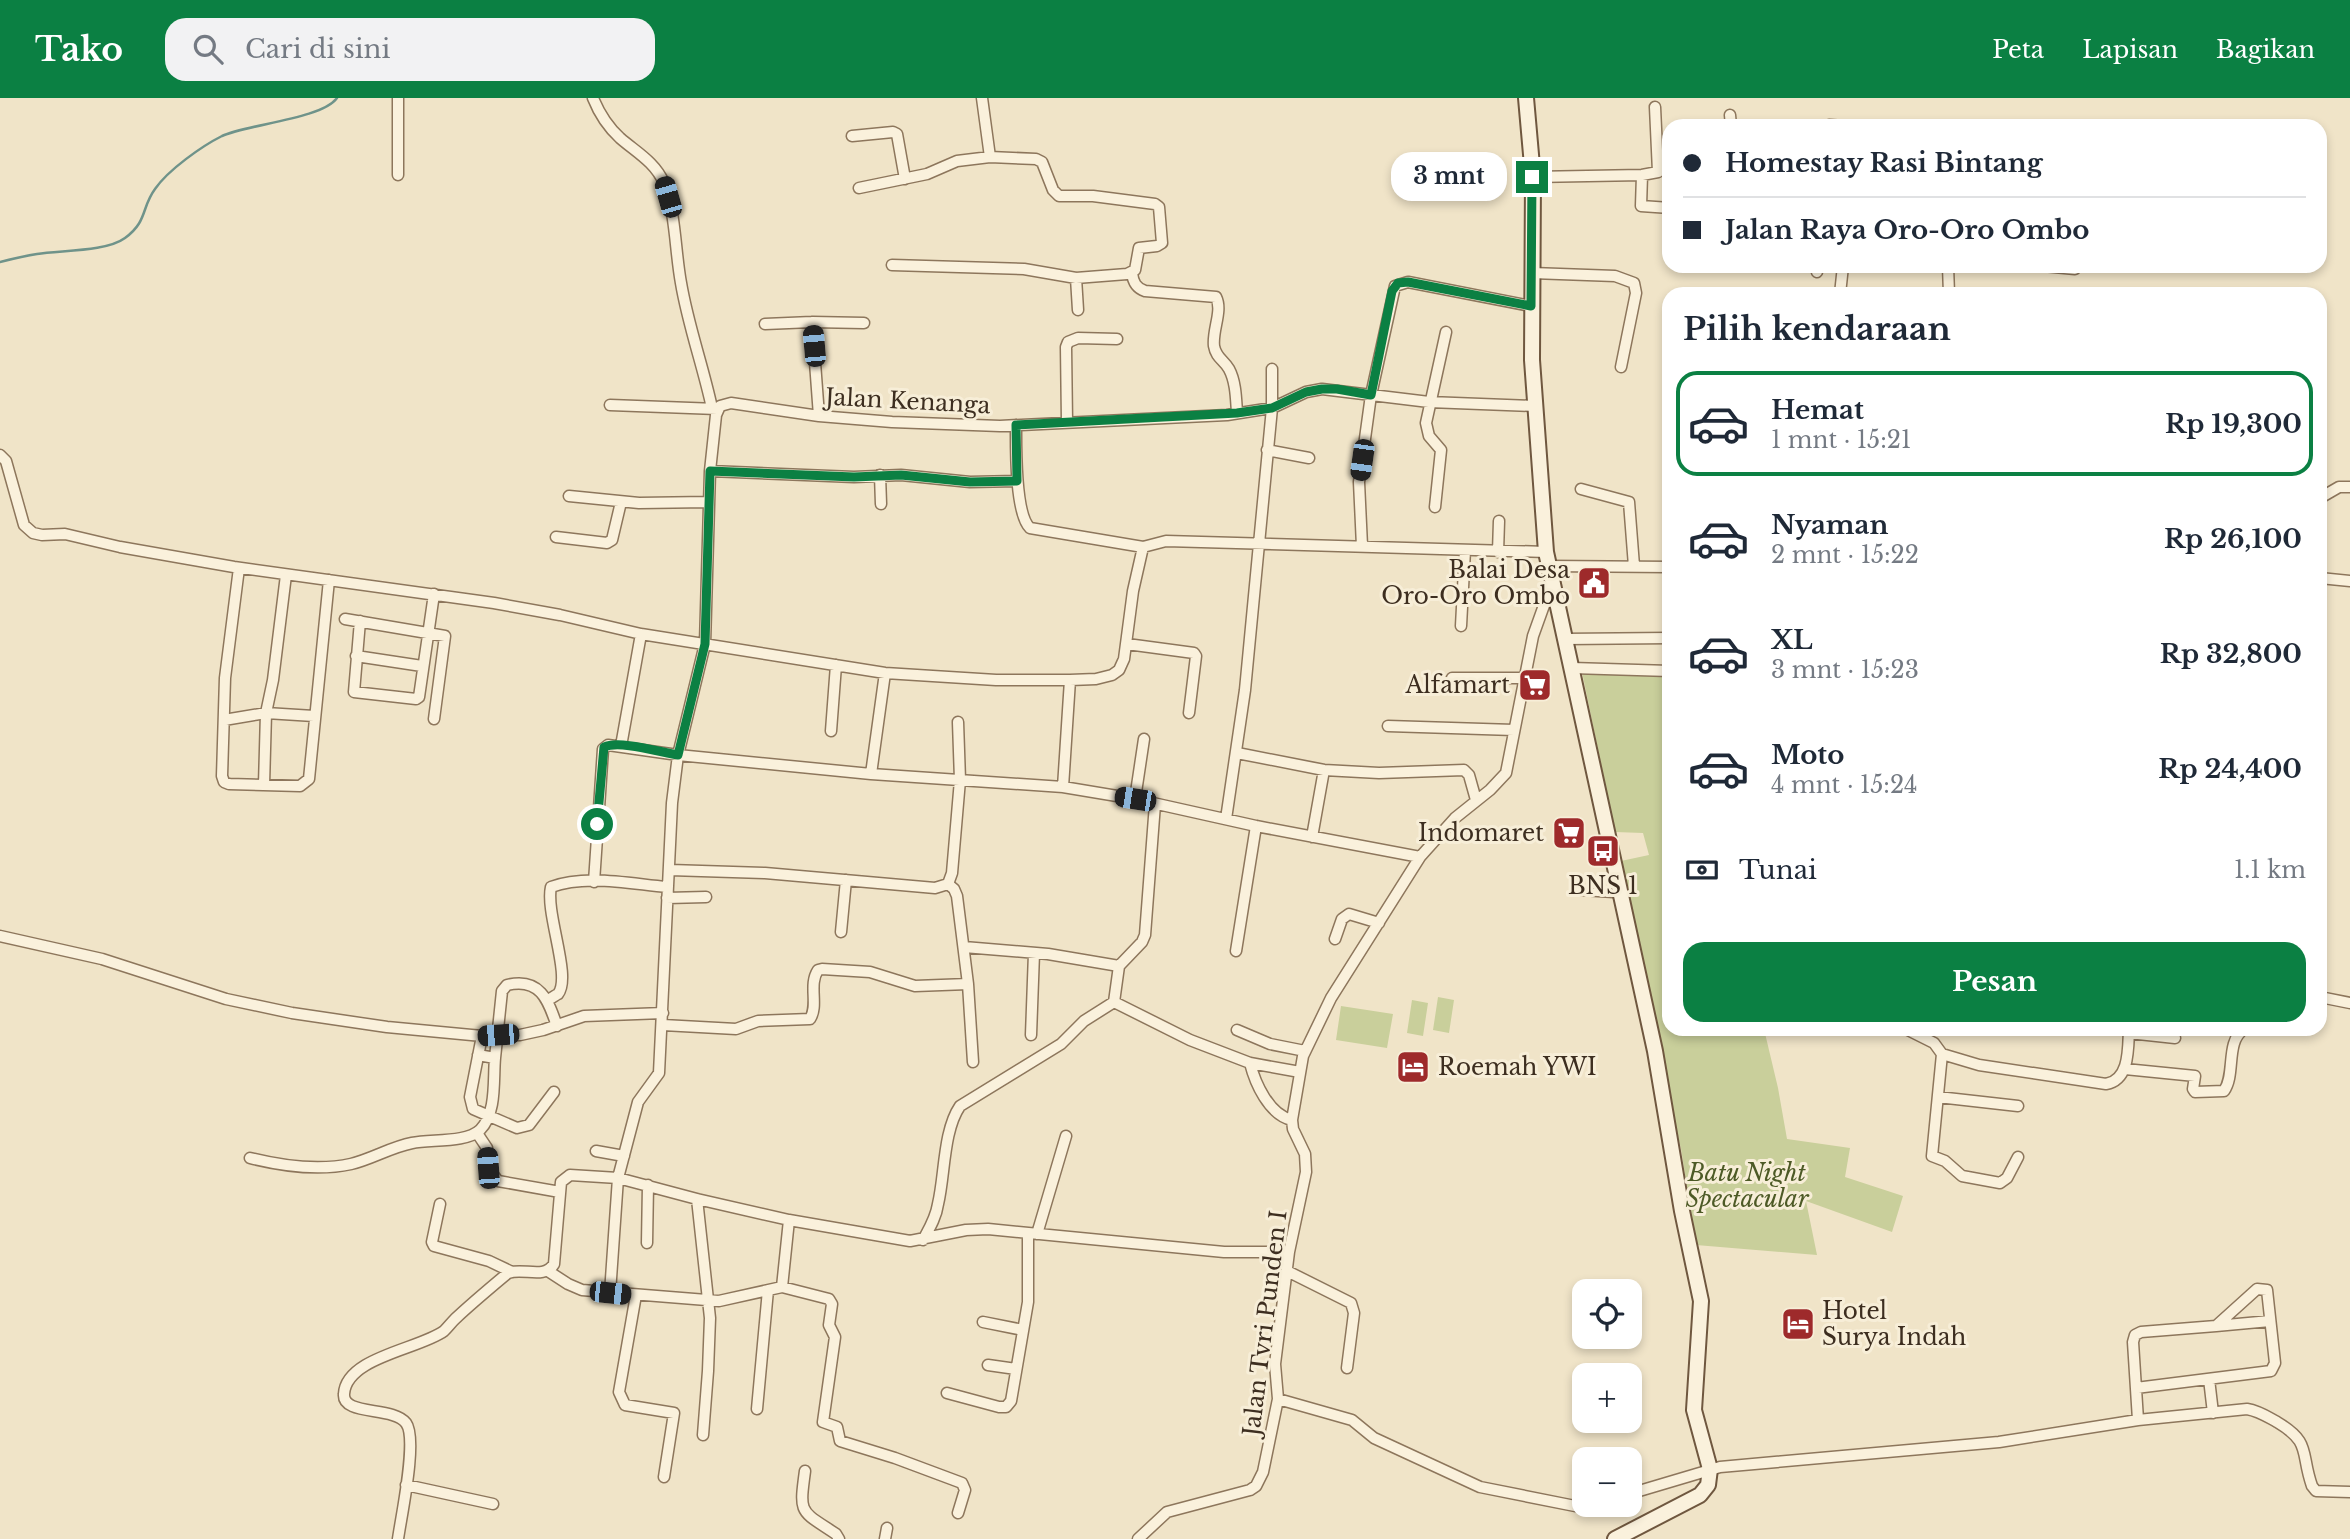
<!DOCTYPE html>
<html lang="id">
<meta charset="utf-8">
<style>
body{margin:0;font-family:"Libre Baskerville",serif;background:#f2f2f3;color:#1f2937;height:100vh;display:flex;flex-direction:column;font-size:26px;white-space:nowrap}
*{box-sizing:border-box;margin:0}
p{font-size:23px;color:#747a83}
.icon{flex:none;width:38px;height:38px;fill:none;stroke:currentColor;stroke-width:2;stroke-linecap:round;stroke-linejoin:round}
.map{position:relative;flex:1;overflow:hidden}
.side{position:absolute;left:1662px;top:189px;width:665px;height:749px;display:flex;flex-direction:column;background:#fff;border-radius:21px;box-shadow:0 4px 10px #0003}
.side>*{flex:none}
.banner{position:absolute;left:1662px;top:21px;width:665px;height:154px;border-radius:21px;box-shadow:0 4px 10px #0003;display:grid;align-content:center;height:154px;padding:0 21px;background:#fff}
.controls{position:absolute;left:1572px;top:1181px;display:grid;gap:14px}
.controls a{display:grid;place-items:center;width:70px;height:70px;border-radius:14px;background:#fff;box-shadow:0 4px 10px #0003;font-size:35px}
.end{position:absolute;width:32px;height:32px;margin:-16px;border:9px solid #0b8043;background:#fff;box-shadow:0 0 0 4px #fff}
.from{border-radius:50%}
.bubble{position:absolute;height:49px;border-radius:21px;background:#fff;box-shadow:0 4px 10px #0003;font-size:23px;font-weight:700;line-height:49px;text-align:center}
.car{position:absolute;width:21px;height:42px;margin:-21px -10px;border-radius:9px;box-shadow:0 0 5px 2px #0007;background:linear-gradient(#222 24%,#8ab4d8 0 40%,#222 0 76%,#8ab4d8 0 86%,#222 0)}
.banner b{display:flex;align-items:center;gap:24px;height:66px;font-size:26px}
.banner b+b{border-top:2px solid #e0e1e3}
.banner i{width:18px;height:18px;background:#1f2937}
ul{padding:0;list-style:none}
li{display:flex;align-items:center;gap:21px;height:105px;margin:0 14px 10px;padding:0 7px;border:4px solid transparent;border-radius:21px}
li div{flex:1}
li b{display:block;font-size:26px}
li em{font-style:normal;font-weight:700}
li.current{border-color:#0b8043}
li>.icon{width:63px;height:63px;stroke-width:1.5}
h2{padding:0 21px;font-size:32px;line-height:84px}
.pay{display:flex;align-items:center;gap:18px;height:77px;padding:0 21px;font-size:26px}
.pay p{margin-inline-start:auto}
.cta{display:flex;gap:14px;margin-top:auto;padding:14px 21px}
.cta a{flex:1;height:80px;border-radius:21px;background:#0b8043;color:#fff;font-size:28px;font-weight:700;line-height:80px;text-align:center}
header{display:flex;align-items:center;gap:42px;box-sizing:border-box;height:98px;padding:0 35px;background:#0b8043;color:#fff}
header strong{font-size:33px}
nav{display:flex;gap:38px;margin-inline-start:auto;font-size:24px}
.search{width:490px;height:63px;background:#f2f2f3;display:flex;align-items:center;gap:18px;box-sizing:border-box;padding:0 24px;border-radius:21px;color:#747a83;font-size:26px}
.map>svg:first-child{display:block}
</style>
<header>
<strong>Tako</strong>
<div class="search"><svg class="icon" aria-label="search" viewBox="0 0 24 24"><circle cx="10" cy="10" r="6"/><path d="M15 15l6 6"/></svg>Cari di sini</div>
<nav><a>Peta</a><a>Lapisan</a><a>Bagikan</a></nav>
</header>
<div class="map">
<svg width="2350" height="1441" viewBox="0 0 2350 1441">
<rect width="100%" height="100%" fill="#f0e4c8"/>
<!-- green -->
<path fill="#c9cf9b" d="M1582 574 1669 578 1670 931H1764L1778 990 1787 1041 1850 1050 1845 1079 1903 1098 1892 1134 1806 1103 1817 1157 1696 1147 1681 1051 1649 912 1621 763 1649 757 1643 735 1615 734Z
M1438 899 1454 902 1449 935 1433 932Z
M1412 902 1428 905 1423 938 1407 935Z
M1341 908 1393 916 1387 950 1336 942Z"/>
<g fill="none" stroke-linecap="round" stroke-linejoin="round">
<!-- stream -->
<path stroke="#6f938a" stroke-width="2.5" d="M0 164C12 161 24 158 37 156 60 152 106 154 125 140 148 123 141 110 155 91 168 72 202 48 222 38 248 26 322 21 337 0"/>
<defs>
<path id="pedestrian" d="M1575 793 1621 796"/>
<path id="minor" d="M593 0C599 15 608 29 620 40 636 54 655 64 664 85 676 116 675 153 681 185 688 227 703 268 712 310
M1730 17 1731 28
M1829 27 1846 28
M852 38 893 34 897 36 905 81
M398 77V0
M1642 77 1641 108 1670 110
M1533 79 1642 77 1658 74 1655 9
M859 90 927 76 957 63 990 59
M892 167 1024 171 1076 180 1127 176 1135 172 1139 150 1157 148 1162 145 1159 109 1155 106 1093 98H1059L1053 92 1042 64 1036 61 990 59 982 0
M1948 168 1949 196
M2043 168 2075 171
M1817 174 1818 168
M1132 175C1133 184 1136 190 1145 193L1216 199C1223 213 1212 232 1214 248 1216 260 1224 262 1229 271 1236 284 1236 301 1237 315
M1532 175 1615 178 1634 185 1636 195 1621 269
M1076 180 1078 212
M1840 196 1843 168
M765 226 812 224
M610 307 717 311
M819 318 812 224 864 225
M1067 324 1066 249 1068 244 1078 240 1117 241
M1016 327C1016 348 1015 416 1030 430L1143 449 1166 443 1546 454
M1267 352 1309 360
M0 357 6 363 24 427 33 435 42 437 65 436 120 449 234 469 494 505 560 517 641 536 885 575 996 582H1070L1096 581 1112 577 1119 572 1124 561 1133 493 1143 449
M710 373 854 379 901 377 970 384 1017 383
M880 377 881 406
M1581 391 1629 404 1634 468
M569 398 639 405 708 404
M2320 400 2339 389H2350
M1435 409 1441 352 1429 338 1426 325 1446 234
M556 439 607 445 612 442 621 404
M1362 448 1359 384 1371 297 1395 188 1408 184 1531 208
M1498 454 1499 423
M1548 468 1670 469
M239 470 225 580 222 678 224 684 229 686 300 688 309 681 329 482
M2320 480 2350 483
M345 521 445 538 434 621
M360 523 354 594 416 601 419 599 434 496
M1461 528 1465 452
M1565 541 1670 540
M1127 546 1194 555 1196 558 1189 615
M356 558 422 568
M1572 570 1670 573
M1452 580H1524
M224 622 266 615 314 618
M1388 628 1514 632
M831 633 836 567
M621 648 641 536
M1237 655 1324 672 1379 675 1464 672 1469 677 1476 702
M871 676 885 575
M264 687 266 615 273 582 286 477
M1063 689 1070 582
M1135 701 1144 641
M1226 721 1245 592 1272 310V271
M1312 739 1324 672
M670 772 765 775 935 790 948 786 952 775 960 682 958 624
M594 784 603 651 608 647 678 657 871 676 1063 689 1135 701 1256 728 1420 759
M948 786 954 791 957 798 968 886 973 964
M667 800 706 799
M841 834 846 782
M0 838 102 861 226 901 292 915 387 929 482 938 520 937 543 932 584 918 663 915
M1335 841 1342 821 1349 816 1379 825
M964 849 1048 856 1119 868
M1236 853 1256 728
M2320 899 2350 905
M548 902C550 901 556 897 558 896 572 879 545 815 551 789 586 776 631 786 667 789
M1114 904 1190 942 1250 965 1300 974
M663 927 736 931 758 923 810 921C819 907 808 887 818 872L822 871 870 874 915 888 968 886
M1906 931 1934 945 1942 956 1932 1058 1945 1063 1962 1078 2000 1085 2007 1080 2018 1059
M1237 932 1270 946 1305 953
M2129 935 2175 940
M1031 937 1034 855
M482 938 470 999 473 1011 517 1030 529 1027 554 994
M1942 956 1979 967 2106 986C2130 982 2128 950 2129 931
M495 960 502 893 507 887C540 879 548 902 557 928
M1250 965C1255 985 1269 1017 1292 1022
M2125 971 2195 978 2193 991 2195 994 2224 993C2236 976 2225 944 2244 931
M1938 999 2018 1008
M477 1035 487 1050 488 1070 498 1083 560 1094
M596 1053 624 1058
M250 1060C282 1068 319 1073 351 1066 372 1061 391 1049 412 1045 431 1041 466 1045 480 1032 497 1015 493 982 495 960L478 957
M697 1101 710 1220 708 1273 703 1337
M440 1106 432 1144 434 1148 489 1163 512 1174
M1037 1136 1066 1038
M923 1142C929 1131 936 1120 938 1106 945 1077 943 1033 960 1008L1061 946 1084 923 1114 904 1119 868 1142 844 1145 837 1155 706
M647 1145 648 1087
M548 1173 568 1186 582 1192 719 1203 782 1189 829 1201 832 1206 829 1227 835 1239 823 1324 837 1329 840 1343 895 1360 962 1385 965 1392 958 1415
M1287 1173 1351 1205 1354 1215 1347 1270
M782 1189 789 1122
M610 1195 618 1080 697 1101 789 1122 910 1143 966 1132 988 1131 1224 1154H1289
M636 1197 619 1294 625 1307 674 1315 664 1379
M983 1224 1023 1232
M2216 1228 2270 1223
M988 1267 1016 1271
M2209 1281 2213 1315
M2136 1290 2271 1273 2275 1265 2267 1192 2257 1191 2216 1228 2141 1234 2135 1237 2133 1244 2138 1322
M947 1295 999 1309H1006L1011 1303 1028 1204V1135
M1278 1301 1352 1322 1374 1340 1480 1389 1575 1408 1585 1407
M757 1311 768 1192
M805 1373C799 1417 800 1412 836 1436L839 1441
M406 1387 493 1406
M1629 1396 1720 1369 1999 1344 2138 1322 2247 1311C2259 1313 2266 1318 2277 1324 2312 1345 2300 1354 2312 1388L2316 1393 2350 1394
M398 1441C401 1419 418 1341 406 1325 393 1308 342 1318 344 1296 346 1259 420 1251 444 1233 448 1229 451 1225 455 1221 472 1205 490 1190 508 1175 523 1169 544 1182 554 1166L561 1084 570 1077 618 1080 638 1004 659 975 672 705 678 657 705 546 710 373 716 317 720 308 731 305 819 318 892 324 1000 328 1227 317 1272 310 1306 294 1322 291 1429 304 1534 308
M885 1441 887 1430
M1138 1441 1167 1414 1250 1392 1256 1388 1263 1374 1278 1301 1275 1266 1289 1154 1306 1074 1305 1056 1293 1031 1292 1022 1303 958 1331 900 1420 759 1455 720 1490 692 1506 675 1533 538 1552 485"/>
<path id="secondary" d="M1526 0 1533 79 1532 262 1546 454 1655 953 1682 1113 1701 1203 1694 1312 1710 1371 1708 1387 1700 1397 1615 1441"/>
</defs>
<!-- pedestrian casing -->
<use href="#pedestrian" stroke="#8d765c" stroke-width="10"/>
<!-- minor casing -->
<use href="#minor" stroke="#8d765c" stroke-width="13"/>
<!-- secondary casing -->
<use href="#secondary" stroke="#6f573f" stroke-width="18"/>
<!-- pedestrian -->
<use href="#pedestrian" stroke="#faf1dc" stroke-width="7"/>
<!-- minor -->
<use href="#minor" stroke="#faf1dc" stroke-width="10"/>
<!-- secondary -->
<use href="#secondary" stroke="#faf1dc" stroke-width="14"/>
</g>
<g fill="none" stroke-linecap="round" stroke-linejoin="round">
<!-- route -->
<path stroke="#0b8043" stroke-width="9" d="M597 726 604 649C620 642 659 654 678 657L705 546 710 373 854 379 901 377 970 384 1017 383 1016 327 1237 315 1272 310 1306 294 1322 291H1337L1371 297 1392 193 1398 185 1408 184 1531 208 1532 79"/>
</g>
<!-- icons -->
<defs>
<symbol id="civic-square" viewBox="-11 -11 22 22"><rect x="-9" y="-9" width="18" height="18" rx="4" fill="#9e2a2b" stroke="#f7eed8"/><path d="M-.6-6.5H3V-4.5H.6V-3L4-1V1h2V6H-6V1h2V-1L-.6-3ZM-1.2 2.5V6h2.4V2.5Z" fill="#fff"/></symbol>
<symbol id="supermarket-square" viewBox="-11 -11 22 22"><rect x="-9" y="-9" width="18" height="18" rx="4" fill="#9e2a2b" stroke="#f7eed8"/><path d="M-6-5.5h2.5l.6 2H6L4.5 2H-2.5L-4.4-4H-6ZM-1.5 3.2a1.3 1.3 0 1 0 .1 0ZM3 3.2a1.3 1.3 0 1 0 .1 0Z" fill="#fff"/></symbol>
<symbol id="bus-square" viewBox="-11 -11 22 22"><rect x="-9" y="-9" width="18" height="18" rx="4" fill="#9e2a2b" stroke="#f7eed8"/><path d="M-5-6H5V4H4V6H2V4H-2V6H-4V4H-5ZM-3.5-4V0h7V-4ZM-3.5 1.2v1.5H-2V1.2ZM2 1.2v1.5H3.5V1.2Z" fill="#fff"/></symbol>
<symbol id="hotel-square" viewBox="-11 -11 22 22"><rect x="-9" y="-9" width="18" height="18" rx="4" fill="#9e2a2b" stroke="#f7eed8"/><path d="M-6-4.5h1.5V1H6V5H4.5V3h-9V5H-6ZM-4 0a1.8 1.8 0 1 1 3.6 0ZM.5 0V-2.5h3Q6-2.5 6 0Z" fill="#fff"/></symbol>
</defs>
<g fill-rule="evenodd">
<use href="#civic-square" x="1575" y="466" width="38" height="38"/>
<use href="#supermarket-square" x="1516" y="568" width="38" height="38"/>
<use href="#supermarket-square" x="1550" y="716" width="38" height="38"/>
<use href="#bus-square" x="1584" y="734" width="38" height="38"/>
<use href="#hotel-square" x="1394" y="950" width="38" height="38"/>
<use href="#hotel-square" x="1779" y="1207" width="38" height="38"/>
</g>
<g text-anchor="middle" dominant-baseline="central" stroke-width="6" stroke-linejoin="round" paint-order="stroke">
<!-- street labels -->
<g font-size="23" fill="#3d2e20" stroke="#f7eed8">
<text transform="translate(908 303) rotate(3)">Jalan Kenanga</text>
<text transform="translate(1265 1225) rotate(-83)">Jalan Tvri Punden I</text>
</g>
<!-- poi labels -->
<g font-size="23" fill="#3d2e20" stroke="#f7eed8" text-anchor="end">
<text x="1570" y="472">Balai Desa<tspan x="1570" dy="26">Oro-Oro Ombo</tspan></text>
<text x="1510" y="587">Alfamart</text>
<text x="1544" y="735">Indomaret</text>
<text x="1603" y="788" text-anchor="middle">BNS 1</text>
<text x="1438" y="969" text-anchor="start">Roemah YWI</text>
<text x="1822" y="1213" text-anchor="start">Hotel<tspan x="1822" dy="26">Surya Indah</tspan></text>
</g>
<!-- park labels -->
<g font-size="23" font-style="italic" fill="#4d5a26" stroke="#f7eed8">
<text x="1747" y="1075">Batu Night<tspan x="1747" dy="26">Spectacular</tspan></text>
</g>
</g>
</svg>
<div class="controls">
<a><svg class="icon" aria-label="locate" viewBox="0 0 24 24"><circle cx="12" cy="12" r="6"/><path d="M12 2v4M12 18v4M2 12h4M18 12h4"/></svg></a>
<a>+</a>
<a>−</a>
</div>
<i class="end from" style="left:597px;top:726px"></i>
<i class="end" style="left:1532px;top:79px"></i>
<div class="bubble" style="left:1391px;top:54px;width:116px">3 mnt</div>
<i class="car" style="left:668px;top:99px;rotate:344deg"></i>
<i class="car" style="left:814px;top:248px;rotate:355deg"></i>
<i class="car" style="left:1362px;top:362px;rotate:188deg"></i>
<i class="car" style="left:1135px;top:701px;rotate:279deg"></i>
<i class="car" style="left:498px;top:937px;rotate:266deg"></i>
<i class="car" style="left:488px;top:1070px;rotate:356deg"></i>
<i class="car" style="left:610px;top:1195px;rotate:96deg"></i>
<div class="banner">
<b><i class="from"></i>Homestay Rasi Bintang</b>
<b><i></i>Jalan Raya Oro-Oro Ombo</b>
</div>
<section class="side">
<h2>Pilih kendaraan</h2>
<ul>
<li class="current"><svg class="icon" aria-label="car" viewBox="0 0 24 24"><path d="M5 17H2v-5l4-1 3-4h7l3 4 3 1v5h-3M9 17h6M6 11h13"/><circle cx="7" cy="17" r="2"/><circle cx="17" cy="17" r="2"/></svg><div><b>Hemat</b><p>1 mnt · 15:21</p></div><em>Rp 19,300</em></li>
<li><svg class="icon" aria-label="car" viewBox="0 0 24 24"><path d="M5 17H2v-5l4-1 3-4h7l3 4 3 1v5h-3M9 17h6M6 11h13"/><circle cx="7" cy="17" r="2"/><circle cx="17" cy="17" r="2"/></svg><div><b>Nyaman</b><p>2 mnt · 15:22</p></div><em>Rp 26,100</em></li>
<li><svg class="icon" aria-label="car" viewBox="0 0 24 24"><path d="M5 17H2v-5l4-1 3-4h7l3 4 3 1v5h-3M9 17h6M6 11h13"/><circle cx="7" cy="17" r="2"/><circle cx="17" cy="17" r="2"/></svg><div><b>XL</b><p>3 mnt · 15:23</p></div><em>Rp 32,800</em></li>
<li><svg class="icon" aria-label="car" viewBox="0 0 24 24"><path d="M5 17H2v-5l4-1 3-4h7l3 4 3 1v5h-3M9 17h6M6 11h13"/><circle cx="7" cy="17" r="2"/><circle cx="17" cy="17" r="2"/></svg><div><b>Moto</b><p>4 mnt · 15:24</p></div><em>Rp 24,400</em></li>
</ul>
<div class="pay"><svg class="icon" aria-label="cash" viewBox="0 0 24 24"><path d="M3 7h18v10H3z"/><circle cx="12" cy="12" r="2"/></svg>Tunai<p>1.1 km</p></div>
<div class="cta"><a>Pesan</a></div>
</section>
</div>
